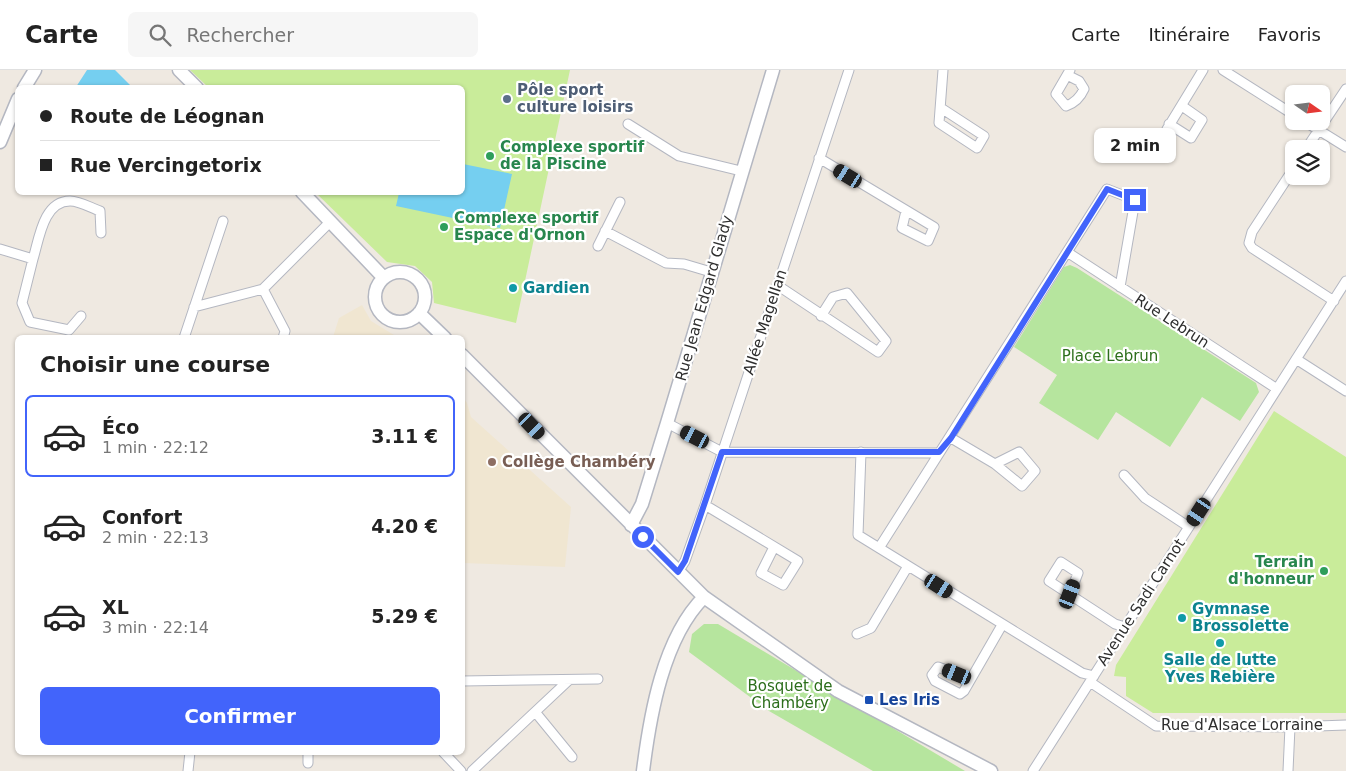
<!DOCTYPE html>
<html lang="fr">
<meta charset="utf-8">
<style>
body{margin:0;font-family:"DejaVu Sans",sans-serif;background:#f6f6f6;color:#222;height:100vh;display:flex;flex-direction:column;font-size:19px;white-space:nowrap}
*{box-sizing:border-box;margin:0}
p{font-size:16px;color:#767676}
.icon{flex:none;width:28px;height:28px;fill:none;stroke:currentColor;stroke-width:2;stroke-linecap:round;stroke-linejoin:round}
.map{position:relative;flex:1;overflow:hidden}
.details{position:absolute;left:15px;top:265px;width:450px;height:420px;display:flex;flex-direction:column;background:#fff;border-radius:8px;box-shadow:0 1px 4px #0004}
.details>*{flex:none}
.banner{position:absolute;left:15px;top:15px;width:450px;height:110px;border-radius:8px;box-shadow:0 1px 4px #0004;display:grid;align-content:center;height:110px;padding:0 25px;background:#fff}
.needle{width:32px;rotate:104deg}
.tools{position:absolute;left:1285px;top:15px;display:grid;gap:10px}
.tools a{display:grid;place-items:center;width:45px;height:45px;border-radius:8px;background:#fff;box-shadow:0 1px 4px #0004;font-size:25px}
.end{position:absolute;width:22px;height:22px;margin:-11px;border:6px solid #4264fb;background:#fff;box-shadow:0 0 0 2px #fff}
.from{border-radius:50%}
.bubble{position:absolute;height:35px;border-radius:8px;background:#fff;box-shadow:0 1px 4px #0004;font-size:16px;font-weight:600;line-height:35px;text-align:center}
.car{position:absolute;width:15px;height:30px;margin:-15px -8px;border-radius:6px;box-shadow:0 0 4px 1px #0007;background:linear-gradient(#222 24%,#8ab4d8 0 40%,#222 0 76%,#8ab4d8 0 86%,#222 0)}
.banner b{display:flex;align-items:center;gap:18px;height:48px;font-size:19px}
.banner b+b{border-top:1px solid #e0e0e0}
.banner i{width:12px;height:12px;background:#222}
ul{padding:0;list-style:none}
li{display:flex;align-items:center;gap:15px;height:82px;margin:0 10px 8px;padding:0 15px;border:2px solid transparent;border-radius:8px}
li div{flex:1}
li b{display:block;font-size:19px}
li em{font-style:normal;font-weight:600}
li.selected{border-color:#4264fb}
li>.icon{width:45px;height:45px;stroke-width:1.5}
h2{padding:0 25px;font-size:22px;line-height:60px}
.button{display:flex;gap:10px;margin-top:auto;padding:10px 25px}
.button a{flex:1;height:58px;border-radius:8px;background:#4264fb;color:#fff;font-size:20px;font-weight:600;line-height:58px;text-align:center}
header{display:flex;align-items:center;gap:30px;box-sizing:border-box;height:70px;padding:0 25px;background:#fff;border-bottom:1px solid #e0e0e0}
header strong{font-size:24px}
nav{display:flex;gap:28px;margin-inline-start:auto;font-size:18px}
.search{width:350px;height:45px;background:#f6f6f6;display:flex;align-items:center;gap:12px;box-sizing:border-box;padding:0 18px;border-radius:8px;color:#767676;font-size:19px}
.map>svg:first-child{display:block}
</style>
<header>
<strong>Carte</strong>
<div class="search"><svg class="icon" aria-label="search" viewBox="0 0 24 24"><circle cx="10" cy="10" r="6"/><path d="M15 15l6 6"/></svg>Rechercher</div>
<nav><a>Carte</a><a>Itinéraire</a><a>Favoris</a></nav>
</header>
<div class="map">
<svg width="1346" height="701" viewBox="0 0 1346 701">
<rect width="100%" height="100%" fill="#efe9e1"/>
<!-- education -->
<path fill="#f0e6d1" d="M362 235 371 251 394 265 411 267H333L339 248Z
M463 327 467 333 471 347 571 437 565 497 463 493Z"/>
<!-- green -->
<path fill="#b6e59e" d="M1070 195 1077 198 1256 313 1259 322 1240 351 1202 327 1170 377 1116 342 1098 370 1039 333 1057 305 1014 277 1064 197Z
M704 554H718L965 701H873L769 641 689 582 692 564Z"/>
<!-- pitch -->
<path fill="#c9ec9a" d="M190 0H570L516 253 434 233 432 212 415 196 387 192 316 123 462 122V18L208 17Z
M1274 341 1346 387V643H1153L1126 626V607L1114 606 1116 595Z"/>
<!-- water -->
<path fill="#75cff0" d="M87 0H115L132 17H76Z
M463 94 512 104 500 158 396 136 399 123 462 122Z"/>
<g fill="none" stroke-linecap="round" stroke-linejoin="round">
<defs>
<path id="street" d="M1223 0 1294 45
M1067 5 1079 11 1084 19C1080 28 1075 33 1066 36L1056 24 1070 0
M941 38 984 66 977 78 939 53 943 0
M1304 51 1346 77
M628 54 679 86 741 101
M1169 54 1191 68 1202 50 1182 36
M1167 59 1203 0
M1306 79 1346 19
M819 88 934 157 928 171 902 158 906 141
M1294 98 1252 162 1249 173 1252 178 1334 231
M605 161 666 193 684 194 711 202
M598 176 620 132
M0 179 33 189 22 233 30 252 69 260 81 246
M1067 182 1277 319
M33 189C39 170 43 131 70 131 80 131 91 138 100 141L101 163
M777 215 878 282 886 271 847 223 833 227 821 246
M194 237 263 219
M184 268 223 151
M283 268 285 261 263 219 331 151
M1296 289 1346 321
M667 353 722 382 939 383
M951 368 995 394 1019 382 1035 401 1022 416 995 394
M861 382 858 465 1082 603 1094 606
M1124 405 1145 428 1189 457
M705 435 798 491 783 515 761 503 774 477
M879 478 1107 119 1135 130 1120 217
M678 502 685 491 705 435 849 0
M1070 524 1078 503 1061 492 1049 511 1115 554 1125 557
M857 564 871 558 908 496
M970 609 938 597 932 605 935 611 960 624 964 621 1002 555
M462 611 598 609
M1090 612 1156 656 1290 657 1346 655
M536 643 572 687
M443 682 461 701
M308 693V682
M188 701 190 682
M472 701 569 610
M1033 701 1346 211
M1288 701 1290 657"/>
<path id="secondary" d="M179 0 197 18
M24 18 35 0
M0 72 18 29
M302 122 384 208
M375 227a25 25 0 1 1 50 0a25 25 0 1 1-50 0Z
M419 243 445 268
M462 285 704 527 838 621 991 701
M631 455 642 434 667 353 773 0
M643 701C650 645 663 568 704 527"/>
</defs>
<!-- street casing -->
<use href="#street" stroke="#b4b7c1" stroke-width="11"/>
<!-- secondary casing -->
<use href="#secondary" stroke="#b4b7c1" stroke-width="15"/>
<!-- street -->
<use href="#street" stroke="#fff" stroke-width="9"/>
<!-- secondary -->
<use href="#secondary" stroke="#fff" stroke-width="12"/>
</g>
<g fill="none" stroke-linecap="round" stroke-linejoin="round">
<!-- route -->
<path stroke="#4264fb" stroke-width="6" d="M643 467 678 502 685 491 722 382H939L951 368 1107 119 1135 130"/>
</g>
<!-- markers -->
<circle fill="#5c6f8a" stroke="#fff" stroke-width="2" cx="507" cy="29" r="5"/>
<g fill="#2e9e5b" stroke="#fff" stroke-width="2">
<circle cx="490" cy="86" r="5"/>
<circle cx="444" cy="157" r="5"/>
<circle cx="1324" cy="501" r="5"/>
</g>
<g fill="#0f9aa8" stroke="#fff" stroke-width="2">
<circle cx="513" cy="218" r="5"/>
<circle cx="1182" cy="548" r="5"/>
<circle cx="1220" cy="573" r="5"/>
</g>
<circle fill="#8d6e63" stroke="#fff" stroke-width="2" cx="492" cy="392" r="5"/>
<rect fill="#1a4fb4" stroke="#fff" stroke-width="2" x="864" y="625" width="10" height="10" rx="2.5"/>
<g text-anchor="middle" dominant-baseline="central" stroke-width="4.5" stroke-linejoin="round" paint-order="stroke">
<!-- service labels -->
<g font-size="15" font-weight="bold" fill="#4e5e75" stroke="#fff" text-anchor="start">
<text x="517" y="20">Pôle sport<tspan x="517" dy="17">culture loisirs</tspan></text>
</g>
<!-- leisure labels -->
<g font-size="15" font-weight="bold" fill="#27864d" stroke="#fff" text-anchor="start">
<text x="500" y="77">Complexe sportif<tspan x="500" dy="17">de la Piscine</tspan></text>
<text x="454" y="148">Complexe sportif<tspan x="454" dy="17">Espace d'Ornon</tspan></text>
<text x="1314" y="492" text-anchor="end">Terrain<tspan x="1314" dy="17">d'honneur</tspan></text>
</g>
<!-- culture labels -->
<g font-size="15" font-weight="bold" fill="#0d838f" stroke="#fff" text-anchor="start">
<text x="523" y="218">Gardien</text>
<text x="1192" y="539">Gymnase<tspan x="1192" dy="17">Brossolette</tspan></text>
<text x="1220" y="590" text-anchor="middle">Salle de lutte<tspan x="1220" dy="17">Yves Rebière</tspan></text>
</g>
<!-- street labels -->
<g font-size="15" fill="#2e2e2e" stroke="#fff">
<text transform="translate(704 228) rotate(-74)">Rue Jean Edgard Glady</text>
<text transform="translate(1172 251) rotate(33)">Rue Lebrun</text>
<text transform="translate(765 252) rotate(-72)">Allée Magellan</text>
<text transform="translate(1141 532) rotate(-57)">Avenue Sadi Carnot</text>
<text x="1242" y="655">Rue d'Alsace Lorraine</text>
</g>
<!-- park labels -->
<g font-size="15" fill="#2c6e1b" stroke="#fff">
<text x="1110" y="286">Place Lebrun</text>
<text x="790" y="616">Bosquet de<tspan x="790" dy="17">Chambéry</tspan></text>
</g>
<!-- education labels -->
<g font-size="15" font-weight="bold" fill="#785e54" stroke="#fff" text-anchor="start">
<text x="502" y="392">Collège Chambéry</text>
</g>
<!-- transit labels -->
<g font-size="15" font-weight="bold" fill="#164399" stroke="#fff" text-anchor="start">
<text x="879" y="630">Les Iris</text>
</g>
</g>
</svg>
<div class="tools">
<a><svg class="needle" viewBox="-14 -14 28 28"><path d="M0-13l5 13h-10z" fill="#e53935"/><path d="M0 13l5-13h-10z" fill="#767676"/></svg></a>
<a><svg class="icon" aria-label="layers" viewBox="0 0 24 24"><path d="M12 4l9 5-9 5-9-5zM3 14l9 5 9-5"/></svg></a>
</div>
<i class="end from" style="left:643px;top:467px"></i>
<i class="end" style="left:1135px;top:130px"></i>
<div class="bubble" style="left:1094px;top:58px;width:82px">2 min</div>
<i class="car" style="left:848px;top:106px;rotate:301deg"></i>
<i class="car" style="left:532px;top:356px;rotate:136deg"></i>
<i class="car" style="left:695px;top:367px;rotate:297deg"></i>
<i class="car" style="left:1199px;top:442px;rotate:213deg"></i>
<i class="car" style="left:939px;top:516px;rotate:122deg"></i>
<i class="car" style="left:1070px;top:524px;rotate:21deg"></i>
<i class="car" style="left:957px;top:604px;rotate:292deg"></i>
<div class="banner">
<b><i class="from"></i>Route de Léognan</b>
<b><i></i>Rue Vercingetorix</b>
</div>
<section class="details">
<h2>Choisir une course</h2>
<ul>
<li class="selected"><svg class="icon" aria-label="car" viewBox="0 0 24 24"><path d="M5 17H2v-5l4-1 3-4h7l3 4 3 1v5h-3M9 17h6M6 11h13"/><circle cx="7" cy="17" r="2"/><circle cx="17" cy="17" r="2"/></svg><div><b>Éco</b><p>1 min · 22:12</p></div><em>3.11 €</em></li>
<li><svg class="icon" aria-label="car" viewBox="0 0 24 24"><path d="M5 17H2v-5l4-1 3-4h7l3 4 3 1v5h-3M9 17h6M6 11h13"/><circle cx="7" cy="17" r="2"/><circle cx="17" cy="17" r="2"/></svg><div><b>Confort</b><p>2 min · 22:13</p></div><em>4.20 €</em></li>
<li><svg class="icon" aria-label="car" viewBox="0 0 24 24"><path d="M5 17H2v-5l4-1 3-4h7l3 4 3 1v5h-3M9 17h6M6 11h13"/><circle cx="7" cy="17" r="2"/><circle cx="17" cy="17" r="2"/></svg><div><b>XL</b><p>3 min · 22:14</p></div><em>5.29 €</em></li>
</ul>
<div class="button"><a>Confirmer</a></div>
</section>
</div>
